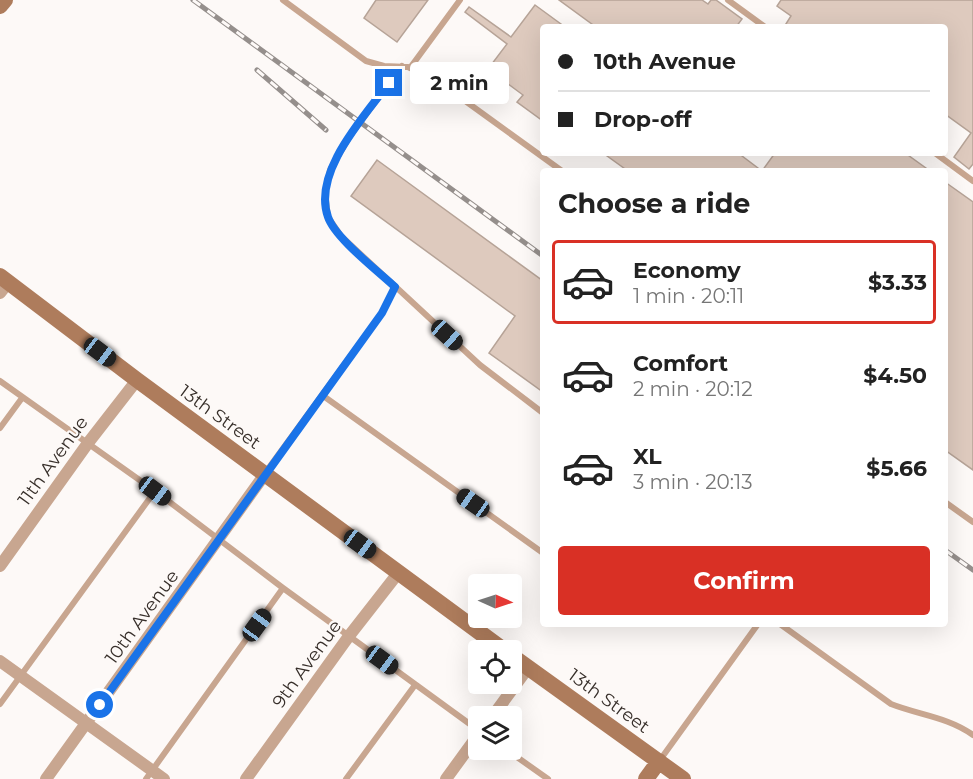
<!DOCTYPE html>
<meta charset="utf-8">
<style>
body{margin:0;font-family:Montserrat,sans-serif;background:#f2f2f2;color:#222;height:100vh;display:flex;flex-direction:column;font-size:22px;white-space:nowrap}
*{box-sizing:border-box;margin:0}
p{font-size:20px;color:#767676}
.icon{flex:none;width:33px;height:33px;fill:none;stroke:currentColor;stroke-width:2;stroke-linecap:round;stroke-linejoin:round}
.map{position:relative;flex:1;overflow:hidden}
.sheet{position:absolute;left:540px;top:168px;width:408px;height:459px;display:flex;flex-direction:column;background:#fff;border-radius:6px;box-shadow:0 6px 24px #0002}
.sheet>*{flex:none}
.top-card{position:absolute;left:540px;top:24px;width:408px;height:132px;border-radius:6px;box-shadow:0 6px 24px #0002;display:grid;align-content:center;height:132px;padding:0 18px;background:#fff}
.needle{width:39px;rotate:93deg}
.tools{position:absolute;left:468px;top:574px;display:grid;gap:12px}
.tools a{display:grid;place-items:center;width:54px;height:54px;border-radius:6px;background:#fff;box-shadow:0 6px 24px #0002;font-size:30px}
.end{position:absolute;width:27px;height:27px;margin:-14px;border:8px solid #1a73e8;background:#fff;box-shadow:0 0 0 3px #fff}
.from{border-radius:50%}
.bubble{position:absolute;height:42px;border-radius:6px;background:#fff;box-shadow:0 6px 24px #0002;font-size:20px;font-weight:700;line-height:42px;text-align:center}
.car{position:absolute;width:18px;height:36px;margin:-18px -9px;border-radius:8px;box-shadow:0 0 4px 2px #0007;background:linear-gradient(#222 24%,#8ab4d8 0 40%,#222 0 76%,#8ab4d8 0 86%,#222 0)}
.top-card b{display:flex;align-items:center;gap:21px;height:57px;font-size:22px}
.top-card b+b{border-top:2px solid #e0e0e0}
.top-card i{width:15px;height:15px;background:#222}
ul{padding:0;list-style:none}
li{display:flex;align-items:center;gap:18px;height:84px;margin:0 12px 9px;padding:0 6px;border:3px solid transparent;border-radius:6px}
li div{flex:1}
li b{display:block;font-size:22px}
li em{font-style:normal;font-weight:700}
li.on{border-color:#d93025}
li>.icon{width:54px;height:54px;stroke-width:1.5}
h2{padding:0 18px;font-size:27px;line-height:72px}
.action{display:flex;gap:12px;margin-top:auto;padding:12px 18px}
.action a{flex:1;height:69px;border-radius:6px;background:#d93025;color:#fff;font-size:24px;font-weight:700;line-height:69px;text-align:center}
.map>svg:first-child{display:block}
</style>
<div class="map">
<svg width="973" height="779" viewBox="0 0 973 779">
<rect width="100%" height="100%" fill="#fdf9f7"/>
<!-- building -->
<path fill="#decabe" stroke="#b6a397" stroke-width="1.5" d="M376 0H428L397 42 364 18Z
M559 0H702L708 4 711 0H716L742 19 736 27H596Z
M781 0H973V164L969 169 954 157 971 133 945 114V27H784L791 16 777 6Z
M535 5 565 27H543V121L517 102 523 95 488 69 507 44 465 12 469 7 511 37Z
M603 153H738L762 171 775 153H905L930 171H628Z
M377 160 543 281V392L489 353 515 316 351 196Z
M945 182 973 202V470L945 450Z"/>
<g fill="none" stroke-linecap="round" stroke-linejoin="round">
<!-- lane -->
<path stroke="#c8a690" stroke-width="6" d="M283 0 366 61 384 66 408 67 439 82 562 171
M728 0 765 27
M402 66 350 136 330 170 325 193 328 217 341 236 480 365 543 413
M410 68 460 0
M935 153 973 181
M0 381 155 491 283 588 478 730
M322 395 543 553
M0 428 22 398
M265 473 382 313 395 287
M945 502 973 522
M780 624 891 704C919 715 948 717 973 735
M0 704 155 491
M507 750 548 779
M660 760 758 624
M146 779 283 588
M346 779 415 685"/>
<!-- street -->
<path stroke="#c8a690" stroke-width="12" d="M0 293 8 283
M0 566 88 443 137 380
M0 661 164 779
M492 717 528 668
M46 779 265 474
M246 779 349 636 399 572
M446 779 478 735"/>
<!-- secondary -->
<path stroke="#ae7c5c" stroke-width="16" d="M0 6 5 0
M0 276 137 380 505 651
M512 656 683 779
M646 779 659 761"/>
<defs>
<path id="rail" d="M193 0 543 256
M257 70 326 130
M945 550 973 570"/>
</defs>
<!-- rail casing -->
<use href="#rail" stroke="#958f8c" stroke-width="5"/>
<!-- rail -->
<use href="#rail" stroke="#fdf9f7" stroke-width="3" stroke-dasharray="9" stroke-linecap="butt"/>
</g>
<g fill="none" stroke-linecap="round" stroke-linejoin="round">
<!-- route -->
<path stroke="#1a73e8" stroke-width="8" d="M100 705 382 313 395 287C378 271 335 238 328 217 312 172 364 117 389 83"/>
</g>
<g text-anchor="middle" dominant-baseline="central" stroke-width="4.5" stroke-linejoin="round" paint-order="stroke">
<!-- street labels -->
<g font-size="18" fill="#372f2a" stroke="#fdf9f7">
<text transform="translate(220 417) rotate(36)">13th Street</text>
<text transform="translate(53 461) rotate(-54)">11th Avenue</text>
<text transform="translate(142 617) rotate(-54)">10th Avenue</text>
<text transform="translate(307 664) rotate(-54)">9th Avenue</text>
<text transform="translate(609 701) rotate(36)">13th Street</text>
</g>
</g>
</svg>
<div class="tools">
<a><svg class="needle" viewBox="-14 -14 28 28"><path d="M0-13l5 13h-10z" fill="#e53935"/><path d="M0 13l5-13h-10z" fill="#767676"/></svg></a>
<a><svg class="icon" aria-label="locate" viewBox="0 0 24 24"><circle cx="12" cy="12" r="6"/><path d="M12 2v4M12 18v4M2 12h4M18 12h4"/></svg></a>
<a><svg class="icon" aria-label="layers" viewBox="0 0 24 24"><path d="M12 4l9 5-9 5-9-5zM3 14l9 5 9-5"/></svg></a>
</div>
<i class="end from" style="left:100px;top:705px"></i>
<i class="end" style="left:389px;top:83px"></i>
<div class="bubble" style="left:410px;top:62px;width:99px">2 min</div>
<i class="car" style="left:447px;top:335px;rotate:132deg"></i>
<i class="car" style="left:100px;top:352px;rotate:127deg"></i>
<i class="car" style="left:155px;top:491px;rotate:127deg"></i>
<i class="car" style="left:473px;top:503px;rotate:305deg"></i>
<i class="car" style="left:360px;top:544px;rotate:126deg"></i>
<i class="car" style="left:257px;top:625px;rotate:36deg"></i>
<i class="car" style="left:382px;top:660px;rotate:126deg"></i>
<div class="top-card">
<b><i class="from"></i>10th Avenue</b>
<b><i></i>Drop-off</b>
</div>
<section class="sheet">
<h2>Choose a ride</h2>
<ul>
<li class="on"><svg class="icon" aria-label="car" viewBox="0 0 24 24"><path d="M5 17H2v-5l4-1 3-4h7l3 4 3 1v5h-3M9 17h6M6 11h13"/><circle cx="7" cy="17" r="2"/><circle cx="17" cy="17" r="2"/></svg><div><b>Economy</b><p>1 min · 20:11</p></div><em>$3.33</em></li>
<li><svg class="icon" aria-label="car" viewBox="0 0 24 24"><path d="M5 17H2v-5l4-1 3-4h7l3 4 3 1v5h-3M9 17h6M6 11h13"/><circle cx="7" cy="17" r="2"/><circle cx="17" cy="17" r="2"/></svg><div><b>Comfort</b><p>2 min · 20:12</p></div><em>$4.50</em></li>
<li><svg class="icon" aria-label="car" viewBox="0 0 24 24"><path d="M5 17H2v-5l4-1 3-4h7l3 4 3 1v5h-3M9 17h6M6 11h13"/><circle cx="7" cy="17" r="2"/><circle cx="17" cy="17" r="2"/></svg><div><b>XL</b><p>3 min · 20:13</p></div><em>$5.66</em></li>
</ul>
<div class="action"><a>Confirm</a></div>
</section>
</div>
